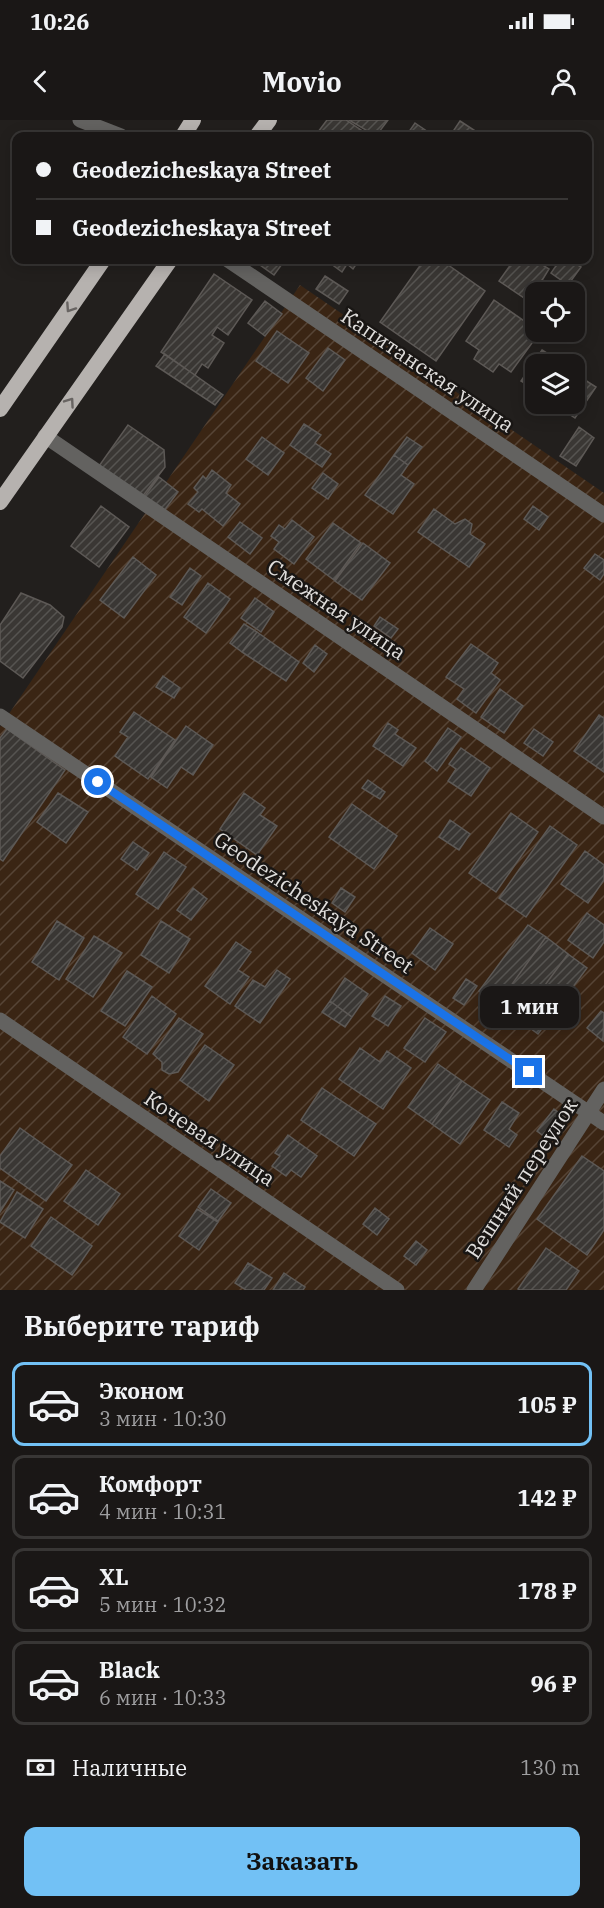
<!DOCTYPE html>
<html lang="ru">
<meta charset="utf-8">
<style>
body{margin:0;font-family:"IBM Plex Serif",serif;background:#272423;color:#f1f3f6;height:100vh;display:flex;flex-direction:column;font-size:22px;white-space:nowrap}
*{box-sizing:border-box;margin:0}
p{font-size:20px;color:#9f9fa1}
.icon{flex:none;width:33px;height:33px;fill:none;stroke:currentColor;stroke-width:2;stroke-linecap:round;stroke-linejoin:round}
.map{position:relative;height:1170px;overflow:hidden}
.drawer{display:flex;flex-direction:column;background:#1a1716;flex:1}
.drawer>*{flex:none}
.banner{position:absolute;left:12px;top:12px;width:580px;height:132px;border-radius:12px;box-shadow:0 3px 15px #0003,0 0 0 2px #383635;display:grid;align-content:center;height:132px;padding:0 24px;background:#1a1716}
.tools{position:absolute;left:525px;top:162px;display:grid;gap:12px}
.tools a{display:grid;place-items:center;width:60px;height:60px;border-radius:12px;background:#1a1716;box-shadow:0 3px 15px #0003,0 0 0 2px #383635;font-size:30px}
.end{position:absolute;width:27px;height:27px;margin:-14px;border:8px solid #1a73e8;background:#fff;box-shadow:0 0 0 3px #fff}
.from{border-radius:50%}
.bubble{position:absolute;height:42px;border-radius:12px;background:#1a1716;box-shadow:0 3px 15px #0003,0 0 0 2px #383635;font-size:20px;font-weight:700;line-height:42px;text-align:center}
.banner b{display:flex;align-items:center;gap:21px;height:57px;font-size:22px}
.banner b+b{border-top:2px solid #383635}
.banner i{width:15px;height:15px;background:#f1f3f6}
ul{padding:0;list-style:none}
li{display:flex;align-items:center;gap:18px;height:84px;margin:0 12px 9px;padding:0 12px;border:3px solid #383635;border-radius:12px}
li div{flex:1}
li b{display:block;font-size:22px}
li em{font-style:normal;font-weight:700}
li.current{border-color:#72c1f5}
li>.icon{width:54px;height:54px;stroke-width:1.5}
h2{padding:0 24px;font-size:27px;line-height:72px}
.pay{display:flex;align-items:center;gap:15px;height:66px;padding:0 24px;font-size:22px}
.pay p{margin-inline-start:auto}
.button{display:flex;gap:12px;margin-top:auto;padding:12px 24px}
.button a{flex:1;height:69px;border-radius:12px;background:#72c1f5;color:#111;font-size:24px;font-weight:700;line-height:69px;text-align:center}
.status{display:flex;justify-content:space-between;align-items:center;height:42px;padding:0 30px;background:#1a1716;direction:ltr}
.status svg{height:16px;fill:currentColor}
header{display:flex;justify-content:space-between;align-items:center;height:78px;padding:0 24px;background:#1a1716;font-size:27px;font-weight:700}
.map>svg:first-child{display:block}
</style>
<div class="status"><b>10:26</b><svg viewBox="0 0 49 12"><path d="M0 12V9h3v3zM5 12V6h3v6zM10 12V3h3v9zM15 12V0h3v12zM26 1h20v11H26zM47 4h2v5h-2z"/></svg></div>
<header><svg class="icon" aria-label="back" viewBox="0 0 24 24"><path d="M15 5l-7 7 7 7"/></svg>Movio<svg class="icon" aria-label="person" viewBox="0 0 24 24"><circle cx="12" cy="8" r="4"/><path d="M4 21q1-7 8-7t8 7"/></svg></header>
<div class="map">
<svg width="604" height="1170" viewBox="0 0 604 1170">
<defs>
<pattern id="garden-furrows" width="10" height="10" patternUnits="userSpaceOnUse" patternTransform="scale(1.5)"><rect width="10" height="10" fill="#3a2514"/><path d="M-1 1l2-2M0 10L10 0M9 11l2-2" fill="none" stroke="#564436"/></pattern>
<pattern id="building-hatch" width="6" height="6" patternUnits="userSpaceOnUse" patternTransform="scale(1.5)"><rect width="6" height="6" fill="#3a3734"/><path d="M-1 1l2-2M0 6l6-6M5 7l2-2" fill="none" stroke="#565451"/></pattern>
</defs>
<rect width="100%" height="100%" fill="#221f1d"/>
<!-- garden -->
<path fill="url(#garden-furrows)" d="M300 165 604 373V1170H0V607Z"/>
<!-- building -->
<path fill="url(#building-hatch)" stroke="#5d5956" stroke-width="1.5" d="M327 0H346L370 16H315Z
M349 0H388L376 16Z
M460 1 483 16H450Z
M415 3 434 16H406Z
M253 140H285L274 155Z
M328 140H359L353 149 347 144 342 152 327 141Z
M424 140H441L485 171 436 241 380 202Z
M514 140H544L541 144 549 149 541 162 548 166 549 172H536V186L499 161Z
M560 140H570L581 147 568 165 551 153Z
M214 154 252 180 228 215 217 207 212 215 224 223 208 248 202 244 195 255 161 232Z
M325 156 348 171 339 184 316 169Z
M494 180 540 212 511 252 499 244 493 252 474 239 479 230 466 221Z
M265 181 282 194 265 216 248 203Z
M277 211 309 233 288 263 256 241Z
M328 228 345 240 323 271 306 258Z
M542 230 564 244H536V270L521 261Z
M165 234 223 275 215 285 156 246Z
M574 253 596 267 575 298 554 284H574Z
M304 304 321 315 315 323 331 334 322 347 290 325Z
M128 305 164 330 165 347 142 377 99 346Z
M579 307 594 318 576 346 560 336Z
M262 317 284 333 268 355 246 339Z
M407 317 422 327 408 345 394 335Z
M394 335 408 345 401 355 414 364 393 394 365 375Z
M212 350 231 365 226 373 240 384 223 406 202 389 199 392 188 384 198 372 194 368 203 356 206 359Z
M323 353 338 364 328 379 312 368Z
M159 357 178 372 163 392 144 377Z
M101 386 129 407 99 447 71 426Z
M533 386 548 397 539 410 524 399Z
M434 389 455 404 465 399 472 404 470 414 485 424 469 447 418 412Z
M292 400 314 417 294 444 274 429 279 422 271 416 279 405 285 409Z
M240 402 262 418 250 434 228 417Z
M333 403 361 423 334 460 306 439Z
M363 423 390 443 362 480 335 461Z
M595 434 604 440V454L600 460 584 448Z
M133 437 156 455 124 498 100 480Z
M190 448 201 456 182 485 170 477Z
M208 463 230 479 206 513 184 497Z
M21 473 50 485 64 497 62 507 23 558 0 541V505Z
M255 478 274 492 261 512 241 498Z
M380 497 398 509 391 518 374 506Z
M244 504 257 512 242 532 230 523Z
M257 512 299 542 286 561 242 532Z
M471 524 498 543 491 553 500 560 476 593 457 579 464 569 446 557Z
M315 525 327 534 314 552 303 543Z
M163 556 180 568 174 578 156 567Z
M500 569 523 586 504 613 481 597Z
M134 592 175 620 148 659 115 636 128 617 120 612Z
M599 595 604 598V652L574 631Z
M388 603 398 610 395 614 416 628 403 646 373 626Z
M186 606 213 625 193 655 181 647 167 668 151 657Z
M448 608 461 617 437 651 425 641Z
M7 609 65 650 3 741 0 739V618Z
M534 609 553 622 543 636 524 623Z
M461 628 490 648 471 676 448 661 456 649 449 644Z
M368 660 385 672 380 679 362 668Z
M58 673 88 692 66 723 37 702Z
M244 673 265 688 260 695 277 706 257 735 220 709Z
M352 684 397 716 374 749 329 717Z
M511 693 538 712 496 772 469 753Z
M450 700 470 714 459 730 439 717Z
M550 706 577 725 526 797 499 778Z
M133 722 149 733 137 750 121 739Z
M585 731 604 745V760L588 783 561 764Z
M164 732 186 747 158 789 136 774Z
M193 768 207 779 191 800 177 790Z
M341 768 355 777 345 792 332 783Z
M587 793 604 805V822L593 838 568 820Z
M57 801 84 818 59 860 32 842Z
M161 801 190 819 169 853 141 835Z
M528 805 546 817 497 885 479 871Z
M430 808 453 824 435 850 412 833Z
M94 816 122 833 93 877 66 859Z
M546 817 568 834 519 900 497 885Z
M236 822 251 832 238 850 249 857 230 884 205 866Z
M568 834 587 848 538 914 519 900Z
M277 850 290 859 260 903 235 886 253 860 265 867Z
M127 851 152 867 125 906 101 891Z
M345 858 368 874 352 897 330 881Z
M466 859 477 866 464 885 453 878Z
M152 876 176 894 147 934 123 917Z
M385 876 401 886 388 906 372 896Z
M330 881 352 897 345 907 322 892Z
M601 891 604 893 603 921 587 908Z
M179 898 203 914 178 952 169 954 162 950V942L153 934Z
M425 898 446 912 425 942 404 928Z
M205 925 234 945 209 981 180 960Z
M360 928 380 942 387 931 411 948 383 989 339 959Z
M438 944 462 961 432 1004 408 987Z
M462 961 490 980 460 1024 432 1004Z
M322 968 376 1004 354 1036 301 1000Z
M502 982 519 993 509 1009 517 1015 509 1027 484 1010Z
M554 989 567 999 550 1021 537 1011Z
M20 1008 72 1045 46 1081 0 1048V1036Z
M288 1015 317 1036 301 1057 291 1050 286 1056 272 1046 280 1036 275 1033Z
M582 1036 604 1051V1110L587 1135 537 1099Z
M86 1050 120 1074 98 1105 64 1081Z
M0 1061 14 1070 0 1092Z
M211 1069 231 1083 218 1101 198 1087Z
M17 1072 43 1089 25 1118 0 1102Z
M375 1088 389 1099 377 1115 363 1104Z
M197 1089 218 1102 199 1130 179 1116Z
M51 1097 92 1126 72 1155 31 1126Z
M416 1121 427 1130 416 1145 404 1136Z
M546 1128 579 1151 566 1170H520L518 1169Z
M248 1143 272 1158 264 1170H246L235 1163Z
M284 1153 305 1167 303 1170H273Z"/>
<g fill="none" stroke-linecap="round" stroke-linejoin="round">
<!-- service -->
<path stroke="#636260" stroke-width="15" d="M80 0 121 16"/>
<!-- minor -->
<path stroke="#636260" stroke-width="15" d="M228 140 604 395
M45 316 604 697
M0 596 604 1003
M0 900 397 1170
M474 1170 604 969"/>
<!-- trunk -->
<path stroke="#b6b2af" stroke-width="16" d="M183 16 193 0
M257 16 269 0
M0 289 103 140
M0 382 170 140"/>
</g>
<!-- one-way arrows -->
<defs><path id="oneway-chevron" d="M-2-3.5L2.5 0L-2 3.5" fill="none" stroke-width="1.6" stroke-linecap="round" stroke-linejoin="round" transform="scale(1.5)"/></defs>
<g stroke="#686462">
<use href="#oneway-chevron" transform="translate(70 188) rotate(124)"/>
<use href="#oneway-chevron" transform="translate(70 282) rotate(-55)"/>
</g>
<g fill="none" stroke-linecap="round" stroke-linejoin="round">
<!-- route -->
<path stroke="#1a73e8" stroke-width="8" d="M98 662 529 952"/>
</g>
<g text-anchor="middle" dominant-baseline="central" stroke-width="5" stroke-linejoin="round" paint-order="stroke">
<!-- street labels -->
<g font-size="21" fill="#e0dedc" stroke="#191614">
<text transform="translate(428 250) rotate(34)">Капитанская улица</text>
<text transform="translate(337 489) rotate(34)">Смежная улица</text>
<text transform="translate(314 782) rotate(34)">Geodezicheskaya Street</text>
<text transform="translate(210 1018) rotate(34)">Кочевая улица</text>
<text transform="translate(521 1058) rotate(-57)">Вешний переулок</text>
</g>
</g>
</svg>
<div class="tools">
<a><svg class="icon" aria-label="locate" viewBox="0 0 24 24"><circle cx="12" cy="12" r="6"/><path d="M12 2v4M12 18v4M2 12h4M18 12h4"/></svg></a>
<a><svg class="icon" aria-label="layers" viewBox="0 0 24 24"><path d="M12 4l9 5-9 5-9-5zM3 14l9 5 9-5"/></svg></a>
</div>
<i class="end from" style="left:98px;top:662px"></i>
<i class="end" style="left:529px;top:952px"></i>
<div class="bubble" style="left:480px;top:866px;width:99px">1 мин</div>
<div class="banner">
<b><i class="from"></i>Geodezicheskaya Street</b>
<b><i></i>Geodezicheskaya Street</b>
</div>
</div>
<section class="drawer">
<h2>Выберите тариф</h2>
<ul>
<li class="current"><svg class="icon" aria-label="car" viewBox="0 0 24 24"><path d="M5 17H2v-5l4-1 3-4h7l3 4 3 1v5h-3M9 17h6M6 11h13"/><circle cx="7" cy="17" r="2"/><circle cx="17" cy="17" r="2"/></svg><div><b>Эконом</b><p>3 мин · 10:30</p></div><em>105 ₽</em></li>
<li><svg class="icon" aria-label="car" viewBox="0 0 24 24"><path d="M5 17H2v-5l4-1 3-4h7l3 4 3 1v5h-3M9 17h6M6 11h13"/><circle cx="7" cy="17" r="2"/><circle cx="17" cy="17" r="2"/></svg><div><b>Комфорт</b><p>4 мин · 10:31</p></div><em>142 ₽</em></li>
<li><svg class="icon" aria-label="car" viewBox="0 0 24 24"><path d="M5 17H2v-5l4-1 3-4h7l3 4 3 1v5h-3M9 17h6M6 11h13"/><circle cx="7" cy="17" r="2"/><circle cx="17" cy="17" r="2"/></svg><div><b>XL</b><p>5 мин · 10:32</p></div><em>178 ₽</em></li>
<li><svg class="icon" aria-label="car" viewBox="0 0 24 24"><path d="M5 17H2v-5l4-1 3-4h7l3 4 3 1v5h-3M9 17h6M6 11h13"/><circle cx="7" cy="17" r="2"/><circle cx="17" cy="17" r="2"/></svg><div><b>Black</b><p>6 мин · 10:33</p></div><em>96 ₽</em></li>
</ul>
<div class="pay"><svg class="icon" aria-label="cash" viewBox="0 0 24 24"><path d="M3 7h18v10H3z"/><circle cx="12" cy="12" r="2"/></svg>Наличные<p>130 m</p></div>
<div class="button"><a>Заказать</a></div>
</section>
